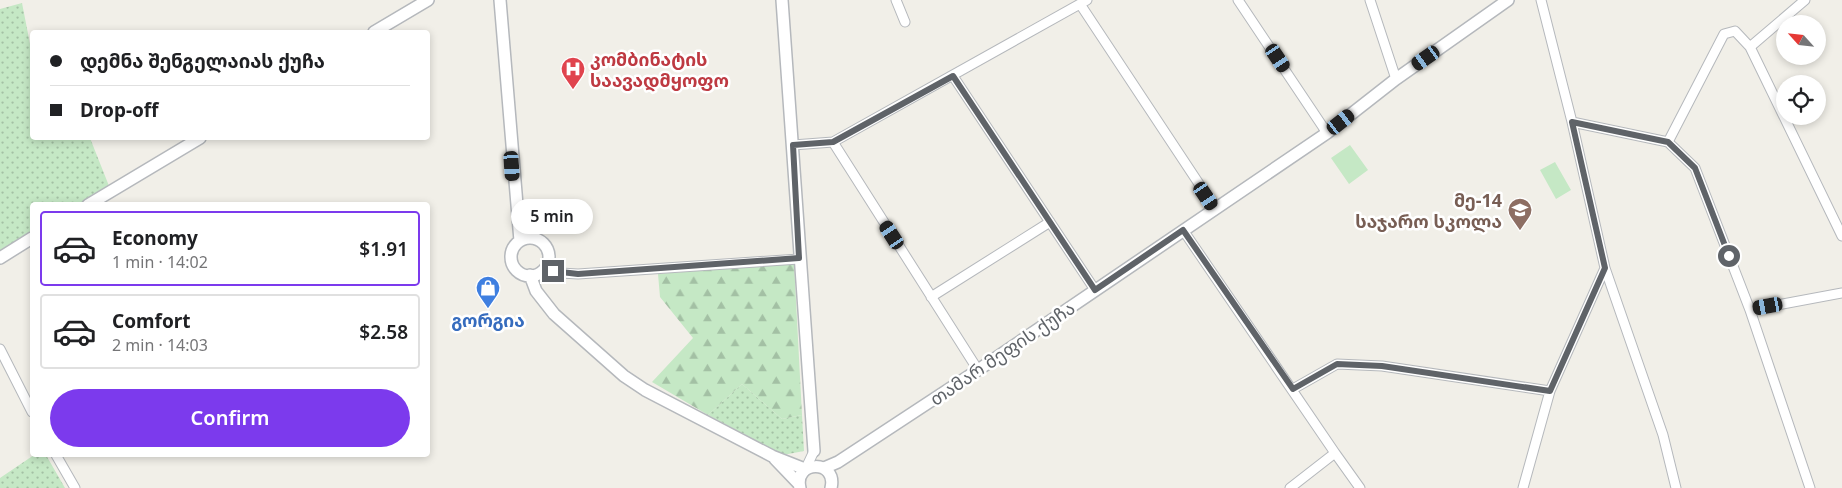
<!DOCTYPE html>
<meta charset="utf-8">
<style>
body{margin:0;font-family:"Noto Sans","Noto Sans Georgian",sans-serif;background:#f6f6f6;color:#202124;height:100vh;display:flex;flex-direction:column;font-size:19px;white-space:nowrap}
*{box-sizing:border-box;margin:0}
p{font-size:16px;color:#757577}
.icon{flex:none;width:28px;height:28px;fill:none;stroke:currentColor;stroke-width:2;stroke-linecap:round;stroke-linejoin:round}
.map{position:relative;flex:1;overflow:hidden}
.details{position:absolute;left:30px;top:202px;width:400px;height:255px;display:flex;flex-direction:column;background:#fff;border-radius:5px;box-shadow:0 2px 8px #0003}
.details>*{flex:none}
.guide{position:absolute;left:30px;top:30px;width:400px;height:110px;border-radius:5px;box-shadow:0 2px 8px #0003;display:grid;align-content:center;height:110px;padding:0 20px;background:#fff}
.needle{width:32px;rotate:297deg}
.controls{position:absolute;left:1776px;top:15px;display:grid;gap:10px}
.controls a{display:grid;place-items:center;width:50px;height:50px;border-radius:50%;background:#fff;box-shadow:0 2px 8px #0003;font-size:25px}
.end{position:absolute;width:22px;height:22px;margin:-11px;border:6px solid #5f6368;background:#fff;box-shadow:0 0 0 2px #fff}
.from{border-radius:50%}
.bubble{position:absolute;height:35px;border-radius:18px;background:#fff;box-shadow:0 2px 8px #0003;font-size:16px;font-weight:600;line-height:35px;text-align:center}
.car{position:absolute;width:15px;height:30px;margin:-15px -8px;border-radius:6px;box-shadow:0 0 4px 1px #0007;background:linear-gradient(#222 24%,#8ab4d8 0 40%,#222 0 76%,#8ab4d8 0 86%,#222 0)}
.guide b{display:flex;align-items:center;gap:18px;height:48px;font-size:19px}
.guide b+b{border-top:1px solid #e0e0e0}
.guide i{width:12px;height:12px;background:#202124}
ul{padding:9px 0 0;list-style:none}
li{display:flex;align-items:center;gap:15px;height:75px;margin:0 10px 8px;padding:0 10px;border:2px solid #e0e0e0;border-radius:5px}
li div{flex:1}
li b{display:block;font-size:19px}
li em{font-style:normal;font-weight:600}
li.on{border-color:#7c3aed}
li>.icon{width:45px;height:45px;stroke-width:1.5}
.action{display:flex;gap:10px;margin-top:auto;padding:10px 20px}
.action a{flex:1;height:58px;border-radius:30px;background:#7c3aed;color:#fff;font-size:20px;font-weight:600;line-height:58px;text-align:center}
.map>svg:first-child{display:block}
</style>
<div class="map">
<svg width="1842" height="488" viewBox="0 0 1842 488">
<defs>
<pattern id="grass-dots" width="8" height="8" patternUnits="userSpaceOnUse" patternTransform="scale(1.25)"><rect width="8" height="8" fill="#c5e8c5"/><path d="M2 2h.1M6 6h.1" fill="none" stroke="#a3c0a4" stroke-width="1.8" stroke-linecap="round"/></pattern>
<pattern id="forest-firs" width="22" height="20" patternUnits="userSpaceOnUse" patternTransform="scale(1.25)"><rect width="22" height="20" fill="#c5e8c5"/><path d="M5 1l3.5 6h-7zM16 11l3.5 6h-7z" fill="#a3c0a4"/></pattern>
</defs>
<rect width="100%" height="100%" fill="#f1efe8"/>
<!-- grass -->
<path fill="url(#grass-dots)" d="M22 3 32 54V138H90L111 191 88 205H32V238L0 258V9Z
M742 384 782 419 802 415 804 451 783 455 708 415Z
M34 455H46L65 488H0V478Z"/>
<!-- forest -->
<path fill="url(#forest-firs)" d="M794 263 802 415 782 419 742 384 708 415 652 382 693 338 660 297 658 274Z"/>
<!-- green -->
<path fill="#c5e8c5" d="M1350 145 1368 170 1349 184 1331 158Z
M1555 162 1571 190 1556 199 1540 170Z"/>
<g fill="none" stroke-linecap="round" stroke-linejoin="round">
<defs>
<path id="minor" d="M896 0 905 22
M1238 0 1327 133
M1370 0 1396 79
M1080 4 1215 208
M1750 47 1805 0
M953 76 1095 290
M1572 122 1668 142 1695 168 1750 310 1810 488
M833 142 978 370
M1668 142 1724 34 1735 31 1750 47 1842 236
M793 145 833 142 1087 0
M1183 230 1335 453 1290 488
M546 266 561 273 578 274 799 259
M1605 268 1663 435 1676 488
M931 297 1050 222
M1750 310 1842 293
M0 349 32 412
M1293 389 1337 364 1382 366 1550 391
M1335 453 1360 488
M56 455 75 488
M806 468 814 451
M1523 488 1550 391 1605 268 1572 122 1541 0"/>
<path id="tertiary" d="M500 0 520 241
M782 0 814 451
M374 32 428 0
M88 205 200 138
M511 257a19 19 0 1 1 38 0a19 19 0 1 1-38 0Z
M0 258 32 238
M530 275 536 291 554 314 624 376 645 390 772 456 805 469
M775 459 799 484
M824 468 838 462 978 370 1327 133 1396 79 1508 0
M800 488C793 460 838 459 831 488"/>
</defs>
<!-- minor casing -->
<use href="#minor" stroke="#b5b8bc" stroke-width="11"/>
<!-- tertiary casing -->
<use href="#tertiary" stroke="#b5b8bc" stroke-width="14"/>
<!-- minor -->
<use href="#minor" stroke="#fff" stroke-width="9"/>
<!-- tertiary -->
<use href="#tertiary" stroke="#fff" stroke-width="11"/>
</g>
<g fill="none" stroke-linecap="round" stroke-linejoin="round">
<!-- route -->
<path stroke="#5f6368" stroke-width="6" d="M553 271 578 274 799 258 793 145 833 142 953 76 1095 290 1183 230 1293 389 1337 364 1382 366 1550 391 1605 268 1572 122 1668 142 1695 168 1729 256"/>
</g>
<!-- icons -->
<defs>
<symbol id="hospital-pin" viewBox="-11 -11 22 30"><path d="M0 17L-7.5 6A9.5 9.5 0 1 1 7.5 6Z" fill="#e0444e" stroke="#fff"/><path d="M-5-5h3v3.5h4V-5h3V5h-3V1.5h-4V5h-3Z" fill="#fff"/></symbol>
<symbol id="school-pin" viewBox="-11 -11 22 30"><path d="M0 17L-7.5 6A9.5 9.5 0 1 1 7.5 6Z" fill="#8d6e63" stroke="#fff"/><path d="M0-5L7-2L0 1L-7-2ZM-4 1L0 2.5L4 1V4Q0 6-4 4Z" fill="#fff"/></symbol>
<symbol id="shop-pin" viewBox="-11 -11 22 30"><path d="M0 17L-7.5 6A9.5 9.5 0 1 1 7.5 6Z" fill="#3f7fe0" stroke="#fff"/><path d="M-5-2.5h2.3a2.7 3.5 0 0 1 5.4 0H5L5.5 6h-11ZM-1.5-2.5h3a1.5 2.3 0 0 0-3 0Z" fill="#fff"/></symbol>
</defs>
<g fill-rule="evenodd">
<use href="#hospital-pin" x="559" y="55" width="28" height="38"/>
<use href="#school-pin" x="1506" y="196" width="28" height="38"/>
<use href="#shop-pin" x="474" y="274" width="28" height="38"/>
</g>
<g text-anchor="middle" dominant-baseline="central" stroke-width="5" stroke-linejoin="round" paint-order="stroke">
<!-- health labels -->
<g font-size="18" font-weight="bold" fill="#be3a42" stroke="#fff" text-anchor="start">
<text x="590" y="59">კომბინატის<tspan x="590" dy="21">საავადმყოფო</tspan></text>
</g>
<!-- education labels -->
<g font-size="18" font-weight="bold" fill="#785e54" stroke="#fff" text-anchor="end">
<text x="1502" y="200">მე-14<tspan x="1502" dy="21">საჯარო სკოლა</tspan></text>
</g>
<!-- shop labels -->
<g font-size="18" font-weight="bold" fill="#366cbe" stroke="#fff">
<text x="488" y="320">გორგია</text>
</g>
<!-- street labels -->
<g font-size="18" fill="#5f6368" stroke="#fff">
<text transform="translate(1002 353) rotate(-34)">თამარ მეფის ქუჩა</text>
</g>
</g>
</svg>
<div class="controls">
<a><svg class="needle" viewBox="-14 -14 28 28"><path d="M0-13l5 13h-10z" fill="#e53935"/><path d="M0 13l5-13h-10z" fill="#757577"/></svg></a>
<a><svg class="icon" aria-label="locate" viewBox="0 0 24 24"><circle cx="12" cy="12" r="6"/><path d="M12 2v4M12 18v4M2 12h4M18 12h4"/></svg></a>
</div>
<i class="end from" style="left:1729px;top:256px"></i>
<i class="end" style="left:553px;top:271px"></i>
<div class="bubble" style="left:511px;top:199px;width:82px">5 min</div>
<i class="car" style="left:1278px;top:58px;rotate:146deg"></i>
<i class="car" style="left:1426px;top:58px;rotate:235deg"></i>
<i class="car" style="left:1341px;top:122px;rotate:52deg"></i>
<i class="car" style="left:512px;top:166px;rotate:176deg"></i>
<i class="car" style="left:1206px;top:196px;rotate:146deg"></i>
<i class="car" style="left:892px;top:235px;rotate:327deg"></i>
<i class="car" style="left:1768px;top:306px;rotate:260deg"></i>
<div class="guide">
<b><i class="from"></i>დემნა შენგელაიას ქუჩა</b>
<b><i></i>Drop-off</b>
</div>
<section class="details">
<ul>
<li class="on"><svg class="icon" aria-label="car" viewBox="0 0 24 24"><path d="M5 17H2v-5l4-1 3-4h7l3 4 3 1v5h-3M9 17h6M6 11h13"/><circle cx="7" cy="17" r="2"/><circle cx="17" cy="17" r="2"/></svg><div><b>Economy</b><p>1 min · 14:02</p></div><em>$1.91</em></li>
<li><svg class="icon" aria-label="car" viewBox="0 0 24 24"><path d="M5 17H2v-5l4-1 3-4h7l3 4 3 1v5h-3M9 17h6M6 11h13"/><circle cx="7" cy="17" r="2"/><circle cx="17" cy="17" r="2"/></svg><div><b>Comfort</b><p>2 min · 14:03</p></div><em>$2.58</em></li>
</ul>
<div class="action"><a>Confirm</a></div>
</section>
</div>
